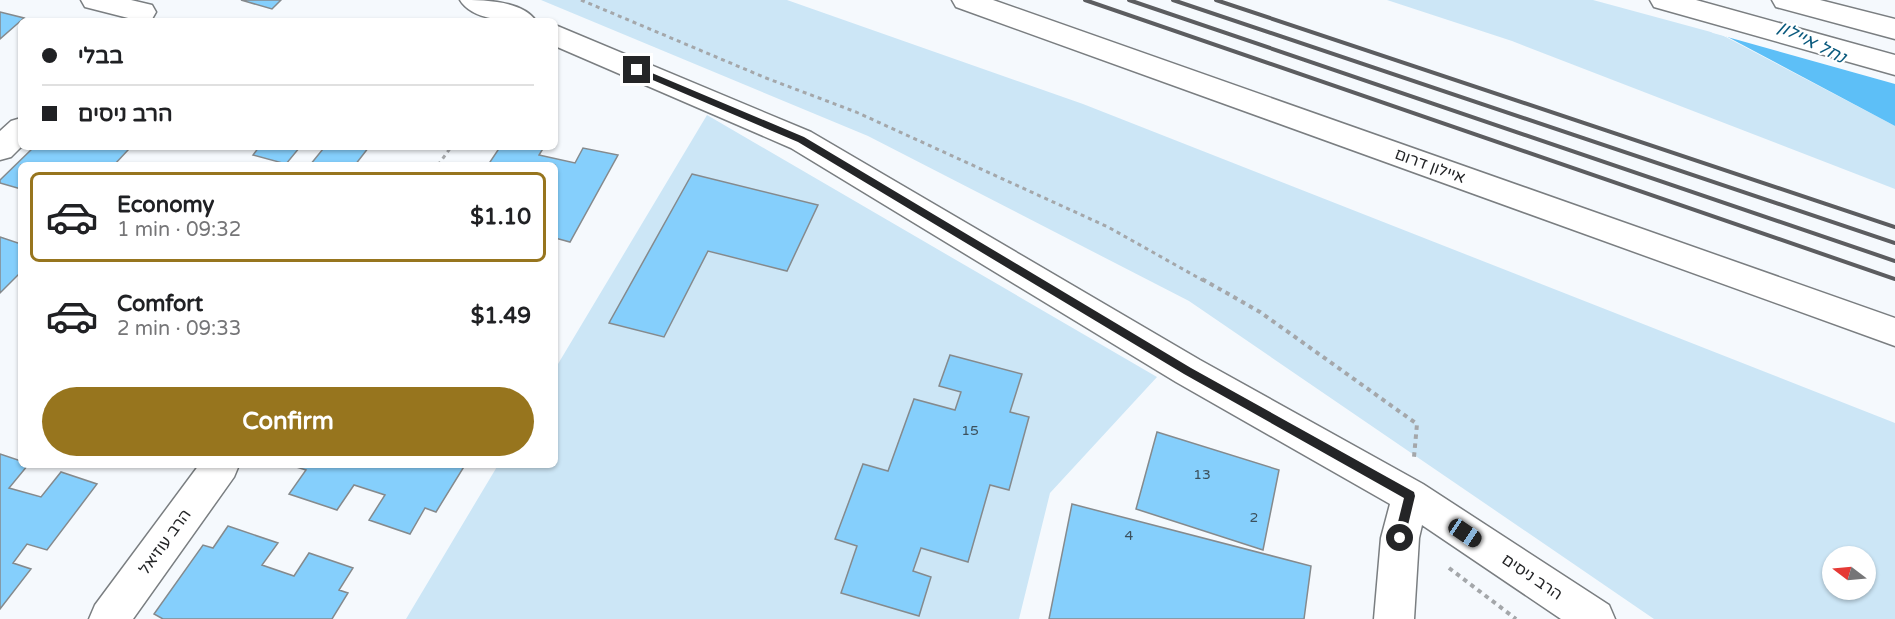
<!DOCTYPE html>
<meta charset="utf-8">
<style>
body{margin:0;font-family:"Varela Round",Heebo,sans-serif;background:#f2f2f2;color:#202124;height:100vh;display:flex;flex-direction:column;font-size:22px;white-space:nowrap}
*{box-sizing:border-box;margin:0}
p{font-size:20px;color:#757577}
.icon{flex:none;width:33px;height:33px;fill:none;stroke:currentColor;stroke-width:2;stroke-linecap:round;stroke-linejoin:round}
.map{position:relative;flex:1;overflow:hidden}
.details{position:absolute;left:18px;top:162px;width:540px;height:306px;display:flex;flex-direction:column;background:#fff;border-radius:9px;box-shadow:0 2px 4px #0004}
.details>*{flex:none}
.guide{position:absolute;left:18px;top:18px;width:540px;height:132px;border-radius:9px;box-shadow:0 2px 4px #0004;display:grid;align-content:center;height:132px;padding:0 24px;background:#fff}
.needle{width:39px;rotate:286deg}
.controls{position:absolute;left:1822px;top:546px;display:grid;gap:12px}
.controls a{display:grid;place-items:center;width:54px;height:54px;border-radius:50%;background:#fff;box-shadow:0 2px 4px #0004;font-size:30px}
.end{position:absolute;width:27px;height:27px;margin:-14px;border:8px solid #242527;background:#fff;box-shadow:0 0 0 3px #fff}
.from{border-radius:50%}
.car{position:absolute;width:18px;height:36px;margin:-18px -9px;border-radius:8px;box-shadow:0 0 4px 2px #0007;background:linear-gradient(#222 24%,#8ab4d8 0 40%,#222 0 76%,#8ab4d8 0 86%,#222 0)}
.guide b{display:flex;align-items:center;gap:21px;height:57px;font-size:22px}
.guide b+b{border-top:2px solid #e0e0e0}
.guide i{width:15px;height:15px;background:#202124}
ul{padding:10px 0 0;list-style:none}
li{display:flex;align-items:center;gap:18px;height:90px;margin:0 12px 9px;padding:0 12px;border:3px solid transparent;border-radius:9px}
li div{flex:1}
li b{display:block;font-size:22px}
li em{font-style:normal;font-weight:700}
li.current{border-color:#97751e}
li>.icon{width:54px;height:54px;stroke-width:1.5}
.primary-button{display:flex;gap:12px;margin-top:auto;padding:12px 24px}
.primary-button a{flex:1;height:69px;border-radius:36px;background:#97751e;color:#fff;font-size:24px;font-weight:700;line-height:69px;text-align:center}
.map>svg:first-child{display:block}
</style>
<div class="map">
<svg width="1895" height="619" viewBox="0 0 1895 619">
<rect width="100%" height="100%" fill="#f5f9fd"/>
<!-- green -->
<path fill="#cce6f6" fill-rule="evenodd" d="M541 0H787L1083 104 1895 423V619H1654L1189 301 868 136ZM1866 556V590H1833V556Z
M1387 0H1593L1722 35 1895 126V189L1512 41Z
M707 115 1157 377 1050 493 1019 619H406L498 465H555V369Z"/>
<!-- water -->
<path fill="#5dbff7" d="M1658 0 1895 72V126Z"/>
<!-- pier -->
<path fill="#f5f9fd" d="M1655 0H1762L1895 69V84L1713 33Z"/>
<!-- building -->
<path fill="#85cffc" stroke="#858a8d" stroke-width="1.5" d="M241 0H281L272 9Z
M0 12 24 18 0 39Z
M34 147H120L129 149 114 165H21V189L0 183V180Z
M259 147H300L286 164 253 155Z
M314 147H369L355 165H310L323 149Z
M500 147H544L539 155 575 163 583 148 618 155 570 242 555 238V165H488Z
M692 174 818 205 787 271 708 251 664 337 609 323Z
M0 237 21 244V272L0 293Z
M950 355 1022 374 1010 412 1029 417 1009 490 990 485 968 562 921 548 913 571 931 577 919 616 841 593 857 546 835 539 863 464 888 471 914 399 955 410 961 392 939 386Z
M1157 432 1279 470 1263 550 1136 509Z
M0 454 21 461V465H28L9 488 41 497 61 472 97 484 47 550 27 544 13 563 31 569 0 609Z
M298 465H465L436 512 425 508 410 534 369 520 385 495 354 485 337 510 289 494 306 470 296 467Z
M1072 504 1311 566 1304 619H1049Z
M228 526 278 543 262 565 294 576 309 553 353 568 339 590 348 593 332 619H163L154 614 203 545 213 548Z"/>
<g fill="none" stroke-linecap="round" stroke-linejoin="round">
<defs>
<path id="minor" d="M81 0H131L152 5 156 12 152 19 140 21 85 7Z
M460 0C482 0 522 0 536 21 513 21 473 22 460 0Z
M555 25 811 132 1200 360 1423 484 1609 605 1615 619H1561L1422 525 1419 538 1414 619H1374L1381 538 1390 504 1176 382 791 148 555 46Z
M21 118V147L11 157 0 160V131L11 121Z
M199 465H239L234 477 133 619H89L95 605Z"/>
<path id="motorway" d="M952 0H993L1895 318V346L956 7Z
M1650 0H1696L1895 55V75L1654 7Z
M1772 0H1820L1895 19V39L1776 7Z"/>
</defs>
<!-- minor casing -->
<use href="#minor" stroke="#7a7e81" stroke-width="3"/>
<!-- motorway casing -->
<use href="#motorway" stroke="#7a7e81" stroke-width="3"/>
<!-- path-far1 -->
<path stroke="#a4a7aa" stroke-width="3" stroke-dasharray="4 4" stroke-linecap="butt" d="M581 0 766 78 856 112 1108 227 1204 281
M438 165 451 147"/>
<!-- path -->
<path stroke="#a4a7aa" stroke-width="4" stroke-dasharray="4.5 4.5" stroke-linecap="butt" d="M1202 279 1260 312 1417 424 1414 457
M1449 568 1516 619"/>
<!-- minor -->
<use href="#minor" fill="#fff" fill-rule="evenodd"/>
<!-- motorway -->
<use href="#motorway" fill="#fff" fill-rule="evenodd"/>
<!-- rail -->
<path stroke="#5c5d60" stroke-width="4" d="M1085 0 1895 279
M1129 0 1895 261
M1173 0 1895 243
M1216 0 1895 227"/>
</g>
<!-- route -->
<path fill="#242527" d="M634 68H640L804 137 1191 368 1414 492 1415 496 1404 542H1396L1394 538 1404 498 1184 374 798 142 634 72Z"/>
<g text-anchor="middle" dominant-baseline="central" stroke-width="4.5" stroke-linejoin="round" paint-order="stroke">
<!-- number labels -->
<g font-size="14" fill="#3c505c">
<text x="970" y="430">15</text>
<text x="1202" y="474">13</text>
<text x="1254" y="517">2</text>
<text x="1129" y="535">4</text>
</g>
<!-- street labels -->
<g font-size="16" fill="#242527" stroke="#fff">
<text transform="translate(1430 166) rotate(20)">איילון דרום</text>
<text transform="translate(165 542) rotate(-54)">הרב עוזיאל</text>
<text transform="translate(1532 577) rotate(34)">הרב ניסים</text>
</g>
<!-- water labels -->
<g font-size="18" font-style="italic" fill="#09597d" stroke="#fff">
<text transform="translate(1812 42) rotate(27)">נחל איילון</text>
</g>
</g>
</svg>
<div class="controls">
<a><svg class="needle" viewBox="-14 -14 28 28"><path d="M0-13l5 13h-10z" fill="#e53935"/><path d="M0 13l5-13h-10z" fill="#757577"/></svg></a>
</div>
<i class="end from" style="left:1400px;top:538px"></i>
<i class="end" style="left:637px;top:70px"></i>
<i class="car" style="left:1465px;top:533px;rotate:124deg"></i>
<div class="guide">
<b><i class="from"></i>בבלי</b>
<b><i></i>הרב ניסים</b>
</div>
<section class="details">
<ul>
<li class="current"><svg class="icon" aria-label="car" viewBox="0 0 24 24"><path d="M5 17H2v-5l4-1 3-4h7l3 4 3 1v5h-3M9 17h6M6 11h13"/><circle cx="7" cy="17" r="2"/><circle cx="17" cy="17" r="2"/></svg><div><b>Economy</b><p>1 min · 09:32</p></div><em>$1.10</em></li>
<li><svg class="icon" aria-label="car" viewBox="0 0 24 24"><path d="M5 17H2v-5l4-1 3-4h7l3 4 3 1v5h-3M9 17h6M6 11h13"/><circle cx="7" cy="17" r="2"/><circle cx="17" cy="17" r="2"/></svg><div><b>Comfort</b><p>2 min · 09:33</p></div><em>$1.49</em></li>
</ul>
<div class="primary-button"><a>Confirm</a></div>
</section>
</div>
